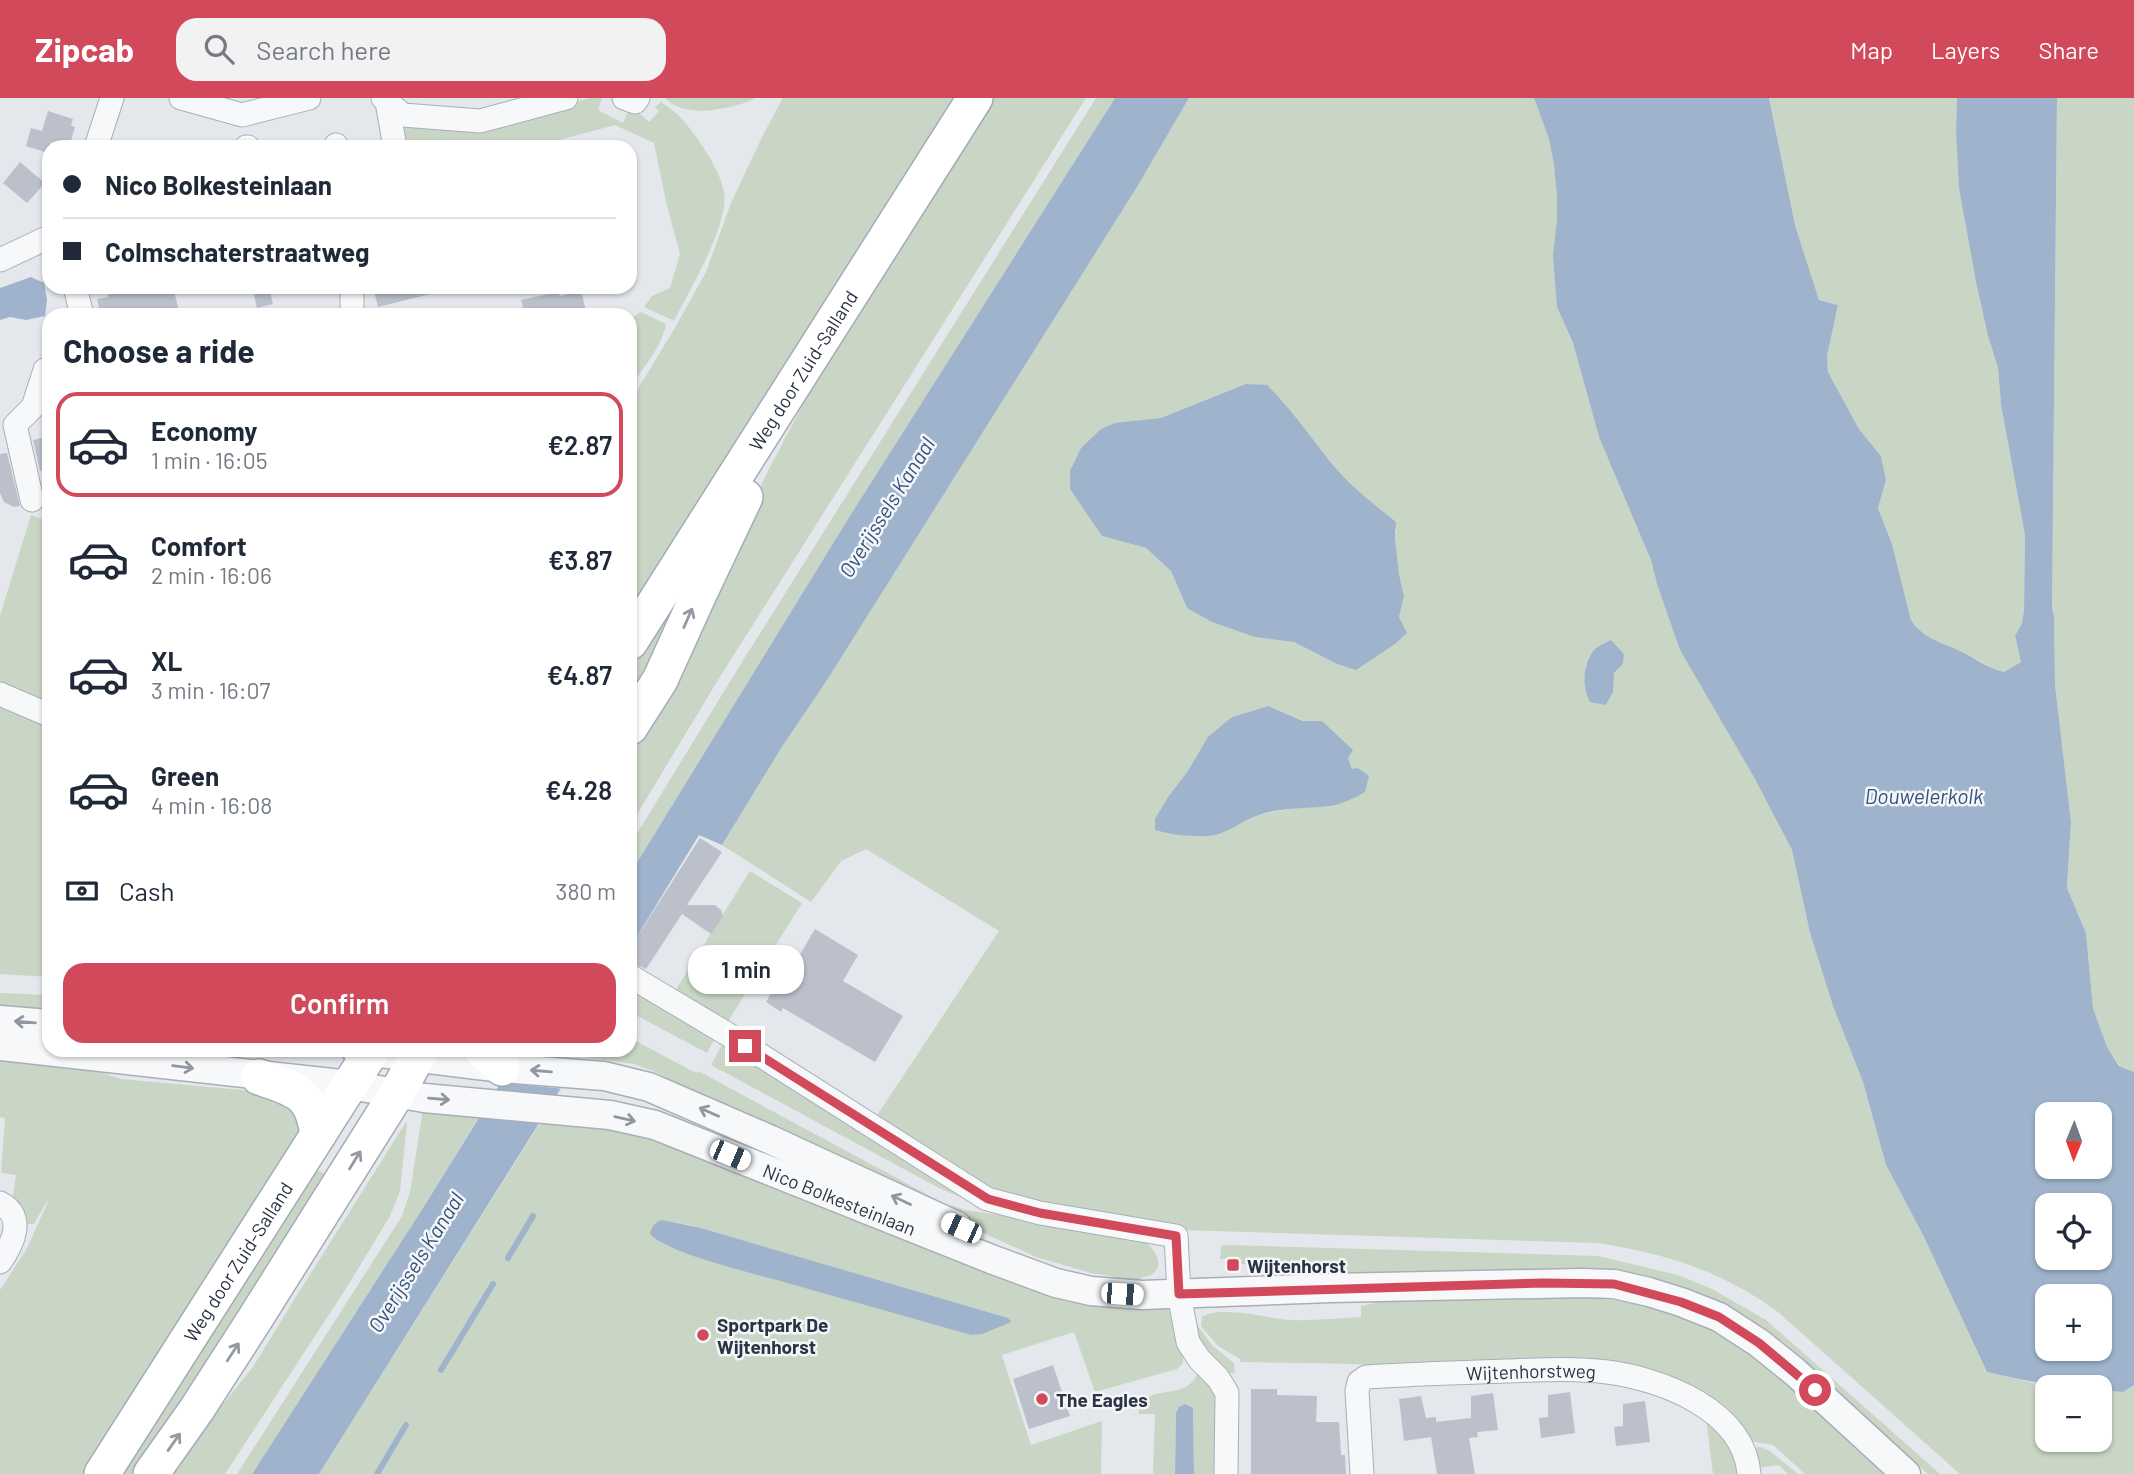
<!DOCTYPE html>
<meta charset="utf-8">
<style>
body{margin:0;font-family:Barlow,sans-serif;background:#f2f2f3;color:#1f2937;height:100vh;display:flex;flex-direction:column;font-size:26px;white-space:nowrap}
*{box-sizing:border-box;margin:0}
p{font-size:23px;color:#747a83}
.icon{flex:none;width:38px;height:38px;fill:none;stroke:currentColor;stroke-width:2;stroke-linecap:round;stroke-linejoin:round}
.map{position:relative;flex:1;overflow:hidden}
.panel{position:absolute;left:42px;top:210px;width:595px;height:749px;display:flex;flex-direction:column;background:#fff;border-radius:21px;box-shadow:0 2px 5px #0004}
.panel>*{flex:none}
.hud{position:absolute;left:42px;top:42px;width:595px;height:154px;border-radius:21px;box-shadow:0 2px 5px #0004;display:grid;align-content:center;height:154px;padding:0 21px;background:#fff}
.needle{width:46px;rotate:181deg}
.buttons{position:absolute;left:2035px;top:1004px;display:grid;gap:14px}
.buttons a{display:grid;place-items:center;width:77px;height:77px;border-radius:14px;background:#fff;box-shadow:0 2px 5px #0004;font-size:35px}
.end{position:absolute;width:32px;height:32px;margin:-16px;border:9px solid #d1495b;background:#fff;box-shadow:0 0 0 4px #fff}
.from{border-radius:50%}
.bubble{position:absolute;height:49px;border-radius:21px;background:#fff;box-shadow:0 2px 5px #0004;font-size:23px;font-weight:600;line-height:49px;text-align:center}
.car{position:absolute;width:21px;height:42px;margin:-21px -10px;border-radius:9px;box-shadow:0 0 5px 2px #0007;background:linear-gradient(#fff 24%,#345 0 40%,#fff 0 76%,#345 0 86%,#fff 0)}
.hud b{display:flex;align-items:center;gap:24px;height:66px;font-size:26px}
.hud b+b{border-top:2px solid #e0e1e3}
.hud i{width:18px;height:18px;background:#1f2937}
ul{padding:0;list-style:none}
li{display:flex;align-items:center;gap:21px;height:105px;margin:0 14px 10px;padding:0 7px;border:4px solid transparent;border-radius:21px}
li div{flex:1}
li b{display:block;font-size:26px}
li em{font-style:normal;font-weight:600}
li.current{border-color:#d1495b}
li>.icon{width:63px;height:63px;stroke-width:1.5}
h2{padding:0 21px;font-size:32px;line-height:84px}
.pay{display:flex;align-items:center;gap:18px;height:77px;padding:0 21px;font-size:26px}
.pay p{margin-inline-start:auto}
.action{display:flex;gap:14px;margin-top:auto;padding:14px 21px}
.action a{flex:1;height:80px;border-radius:21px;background:#d1495b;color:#fff;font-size:28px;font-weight:600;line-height:80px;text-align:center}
header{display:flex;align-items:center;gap:42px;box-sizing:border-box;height:98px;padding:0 35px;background:#d1495b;color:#fff}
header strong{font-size:33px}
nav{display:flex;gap:38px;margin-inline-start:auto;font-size:24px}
.search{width:490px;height:63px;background:#f2f2f3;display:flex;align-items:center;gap:18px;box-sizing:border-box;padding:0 24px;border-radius:21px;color:#747a83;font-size:26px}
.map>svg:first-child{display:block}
</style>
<header>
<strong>Zipcab</strong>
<div class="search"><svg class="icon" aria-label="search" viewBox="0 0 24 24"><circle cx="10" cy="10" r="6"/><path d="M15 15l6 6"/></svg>Search here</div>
<nav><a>Map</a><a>Layers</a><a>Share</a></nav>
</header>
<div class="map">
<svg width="2134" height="1376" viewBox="0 0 2134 1376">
<rect width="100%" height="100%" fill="#e4e7ec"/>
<!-- green -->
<path fill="#c9d6c5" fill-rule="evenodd" d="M590 0H602L598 12 623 25 629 10 637 13 649 24 659 13 655 9 661 4C683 19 686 25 701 46 710 59 721 78 724 94 730 125 688 195 674 223L644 209 652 198 670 190 680 156 667 108 654 45 615 27 533 49 403 48 401 30 411 24H497Z
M665 0H756C733 11 685 22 665 0Z
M783 0H961L630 523V304L676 228 706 174 731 105 764 35Z
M990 0H1086L718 582 630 728V650L673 583 711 490 769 371 833 249Z
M1096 0H1115L848 421 630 776V747L742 564Z
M1189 0H1534L1549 41 1554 67 1557 98V209L1573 245 1599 339 1636 424 1651 462 1657 486 1792 752 1810 835 1833 908 1863 984 1886 1067 1924 1139 1987 1274 2034 1285 2071 1290H2048V1342H2100V1292L2123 1294 2134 1287V1376H1960L1778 1214C1720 1172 1667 1156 1597 1145L1180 1132 1008 1102 874 1022 999 833 866 751 841 763 811 804 722 747 780 652 829 579 1137 89ZM1210 302 1315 345 1340 375 1397 432 1395 440 1399 476 1404 498 1399 519 1373 560 1356 571 1337 566 1294 544 1275 541 1187 510 1171 473 1146 450 1102 438 1149 322 1161 320ZM1615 548 1624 556 1623 566 1614 575 1586 596V566ZM1268 608 1304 623H1322L1348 660 1352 671 1330 708 1301 709 1258 717 1156 721 1168 699 1232 619Z
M1769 0H1957L1956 32 1964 116 1976 184 1988 238 1998 270 2001 307 2025 437 2024 512 2022 525 2015 538 2021 564 2004 574C1987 569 1978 561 1963 554 1942 546 1923 541 1911 522L1892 446 1878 410 1886 382 1881 358 1859 331 1828 274 1827 258 1838 207 1819 202 1795 127Z
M2057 0H2134V974L2120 968 2107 949 2093 910 2086 835 2067 790 2071 724 2055 587 2054 518 2052 510Z
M641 214 666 226C662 249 642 271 630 290V221Z
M31 417 49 424V605L0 585V518Z
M681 488 693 495 630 609V571Z
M0 604 49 623V879L0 876Z
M750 773 802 805 727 925 675 893Z
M630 887 715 940 707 955 630 914Z
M0 895 49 897V920L0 916Z
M630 940 696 975 698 973 943 1105 965 1112 1013 1119 1144 1143C1160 1155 1167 1175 1141 1180L1140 1183 1091 1175 1036 1159 827 1063 745 1022 656 974 634 966 581 959 585 952H630Z
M723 945 960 1096 958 1098 939 1090 711 967Z
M0 961 84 969 121 981 285 996 310 1028 93 1376H0V1192L26 1152 48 1104 47 1103 34 1126H27L22 1111 12 1103 16 1077 1 1075 5 1020 0 1019Z
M423 1011 480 1017 423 1110 252 1376H237L402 1118 410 1094Z
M542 1022 632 1030 1163 1210 1171 1214 1183 1257V1265L1177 1271 1095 1294 1074 1234 1002 1257 1031 1347 1102 1323 1101 1376H319ZM668 1122 701 1130 1008 1220Z
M406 1024 407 1025 400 1093 390 1118 347 1189 225 1376H172L211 1321 253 1269 294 1202Z
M313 1069 324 1076 210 1257 168 1341 142 1376H119Z
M1229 1147 1598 1158 1678 1177 1712 1191 1766 1222 1940 1376H1928L1873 1327 1700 1198 1329 1180 1264 1172V1166H1240L1239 1160 1220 1161 1221 1148Z
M1565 1199C1612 1199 1658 1208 1701 1226 1740 1243 1773 1274 1804 1302 1833 1326 1861 1351 1889 1376H1805L1773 1347 1751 1343 1731 1318 1643 1273 1372 1268 1357 1266 1240 1264V1261L1218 1248 1201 1228 1202 1219C1219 1207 1268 1220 1289 1222 1313 1223 1338 1220 1361 1219V1208L1379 1204Z
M1195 1224 1212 1247 1234 1265 1235 1275H1227L1198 1245Z
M1198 1274 1218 1289V1376H1194L1193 1310 1176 1315 1175 1376H1153L1155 1316H1139C1141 1286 1177 1301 1192 1284 1195 1281 1196 1278 1198 1274Z
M1706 1320 1727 1338 1739 1376H1713Z
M1760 1349 1770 1353 1798 1376H1788L1779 1367 1755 1370 1752 1350Z"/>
<!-- water -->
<path fill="#9fb4cc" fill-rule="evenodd" d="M1115 0H1189L1137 89 829 579 780 652 722 747 699 737 630 850V776L848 421Z
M1534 0H1769L1795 127 1819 202 1838 207 1827 258 1828 274 1859 331 1881 358 1886 382 1878 410 1892 446 1911 522C1925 544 1947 545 1968 557 1980 564 1990 570 2004 574L2021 564 2015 538 2022 525 2024 512 2025 437 2001 307 1998 270 1988 238 1976 184 1959 90 1956 32 1957 0H2057L2052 510 2054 518 2055 587 2071 724 2067 790 2086 835 2093 910 2107 949 2119 968 2134 974V1287L2123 1294 2100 1292V1290C2061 1290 2025 1283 1987 1274L1924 1139 1886 1067 1863 984 1833 908 1810 835 1792 752 1754 679 1680 552 1657 486 1651 462 1599 339 1573 245 1557 209 1553 157 1557 122V98L1554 67 1549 41ZM2048 1017H2100V1069H2048ZM2048 1108H2100V1160H2048ZM2048 1199H2100V1251H2048Z
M31 179 44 185 47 202 45 218 26 222 10 219 0 222V190Z
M1246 286 1267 287C1295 314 1315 347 1341 376 1358 394 1377 409 1396 424L1395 440 1399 476 1404 498 1399 519 1407 535 1395 546 1356 572 1337 566 1294 544 1255 539 1212 524 1187 510 1171 473 1146 450 1102 438 1070 391V373L1081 350 1101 331 1115 325 1161 320Z
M1611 542 1624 556 1623 566 1614 575 1613 594 1606 607 1590 604C1581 588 1583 563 1596 550 1600 547 1607 544 1611 542Z
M1268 608 1303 623H1322L1353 652 1348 660 1352 671 1358 670 1369 678 1365 694C1354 700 1343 706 1330 708 1306 711 1282 709 1259 717 1242 722 1228 736 1209 738 1190 739 1172 737 1155 732V721L1168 699 1188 673 1208 639 1232 619Z
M521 952H585L319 1376H252L423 1110Z
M662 1122 701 1130 1008 1220 1011 1223 1009 1225 982 1236 971 1237C908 1219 844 1201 780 1183 752 1175 667 1155 650 1136 651 1129 656 1123 662 1122Z
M1185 1306 1193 1310 1194 1376H1175L1176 1315 1179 1309Z"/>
<!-- pier -->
<path fill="#e4e7ec" d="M517 952 585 959 565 991 497 984Z"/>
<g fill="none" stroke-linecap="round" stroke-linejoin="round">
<!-- stream -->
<path stroke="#9fb4cc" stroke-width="6" d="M508 1160 533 1118
M441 1272 493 1186
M377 1376 406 1327"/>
</g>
<!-- building -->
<path fill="#bbc0ca" d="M48 13 73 21 71 28 75 29 69 49 51 44 48 55 26 48 31 30 42 33Z
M20 64 45 85 27 105 3 85Z
M106 189H173L180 217H101L97 201 108 199Z
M252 189H269L273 206 257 210Z
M373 189H433L434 195 378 209Z
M581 193 587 217H525L521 202 558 194 560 198Z
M49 338V371L40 373 33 342Z
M7 355 20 408 14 409 4 404 0 395V356Z
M700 740 722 754 687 807H715L721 812 723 818 711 836 682 816 646 871 630 864V850Z
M815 831 858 857 843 883 903 918 875 964 783 910 781 914 766 904 785 872 789 875Z
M1053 1267 1070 1318 1029 1331 1013 1281Z
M1251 1291H1277V1297L1317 1298 1316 1324H1339L1341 1357H1345L1346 1376H1251Z
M1570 1294 1575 1335 1541 1340 1539 1320 1548 1319V1297Z
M1493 1295 1498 1332 1477 1334 1478 1339 1469 1340 1475 1376H1437L1431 1339 1404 1343 1399 1301 1421 1298 1426 1320 1436 1319V1324L1471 1320V1298Z
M1645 1303 1650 1344 1616 1348 1614 1329 1623 1328V1306Z"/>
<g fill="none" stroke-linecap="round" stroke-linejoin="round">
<defs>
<g id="minor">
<path d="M181 0 242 17 309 0"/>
<path d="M383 0 403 17 480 23 566 0"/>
<path d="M624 0 635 4 638 0"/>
<path d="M387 4 395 49"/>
<path d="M336 47 337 49"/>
<path d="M96 49 112 0"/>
<path d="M246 49H248"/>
<path d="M0 162 49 139"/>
<path d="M75 189 82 217"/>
<path d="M352 217V189"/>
<path d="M32 402 15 327 33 309 45 272 49 271"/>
<path d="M0 596 49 617"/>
<path d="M630 878 724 934 987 1101 1040 1115 1176 1138 1179 1196 1188 1244 1199 1261 1218 1280 1227 1295 1226 1376"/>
<path d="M0 1105C26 1118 13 1146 0 1164"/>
<path id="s1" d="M1362 1376 1357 1293 1359 1284 1366 1279C1412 1276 1459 1275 1505 1273 1539 1272 1573 1270 1607 1274 1662 1281 1744 1312 1749 1376"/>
</g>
<g id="tertiary">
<path d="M0 922 49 926"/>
<path id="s2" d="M0 948 350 987 424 1000 610 1017 655 1027 991 1161 1056 1185 1091 1193 1142 1197 1331 1190 1581 1185 1614 1186 1649 1194 1681 1204 1719 1219 1759 1245 1795 1274 1906 1376"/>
<path d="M356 952 502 970 604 978 649 989 771 1042 957 1128"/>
</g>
<g id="primary">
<path id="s3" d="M630 544 975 0"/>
<path d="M630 629 660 582 699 496 745 399"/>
<path d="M482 952 502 970"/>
<path d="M259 979C297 992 312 994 318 1037"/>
<path id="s4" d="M102 1376 372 952"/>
<path d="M151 1376 197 1311 253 1224 397 995 421 952"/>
</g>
</defs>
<!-- minor casing -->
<use href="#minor" stroke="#a9aeb7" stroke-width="25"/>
<!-- tertiary casing -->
<use href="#tertiary" stroke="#a9aeb7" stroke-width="31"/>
<!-- primary casing -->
<use href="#primary" stroke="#a3abb8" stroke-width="38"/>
<!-- minor -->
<use href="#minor" stroke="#f7f8fa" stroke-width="23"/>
<!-- tertiary -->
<use href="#tertiary" stroke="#f7f8fa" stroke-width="28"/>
<!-- primary -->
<use href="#primary" stroke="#fff" stroke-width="35"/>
</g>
<!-- one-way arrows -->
<defs><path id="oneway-shaft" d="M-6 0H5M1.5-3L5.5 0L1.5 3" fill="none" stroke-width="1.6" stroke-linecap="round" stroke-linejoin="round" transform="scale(1.75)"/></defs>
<g stroke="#959aa2">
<use href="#oneway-shaft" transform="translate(688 520) rotate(-66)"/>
<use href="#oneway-shaft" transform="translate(355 1062) rotate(-58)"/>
<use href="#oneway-shaft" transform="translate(233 1254) rotate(-57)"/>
<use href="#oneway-shaft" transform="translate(174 1344) rotate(-55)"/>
</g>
<g stroke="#9196a0">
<use href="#oneway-shaft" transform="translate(25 924) rotate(-175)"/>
<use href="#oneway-shaft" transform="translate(183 969) rotate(7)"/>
<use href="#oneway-shaft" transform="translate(541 973) rotate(-175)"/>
<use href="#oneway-shaft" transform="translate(439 1001) rotate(5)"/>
<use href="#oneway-shaft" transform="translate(709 1014) rotate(-156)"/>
<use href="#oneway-shaft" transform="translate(625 1021) rotate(13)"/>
<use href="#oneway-shaft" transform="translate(901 1102) rotate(-155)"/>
</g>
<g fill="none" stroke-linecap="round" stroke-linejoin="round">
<!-- route -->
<path stroke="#d1495b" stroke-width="9" d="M745 948 988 1101 1040 1115 1176 1138 1179 1196 1544 1185 1614 1186 1681 1204 1719 1219 1759 1245 1815 1292"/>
</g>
<!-- markers -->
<g fill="#d1495b" stroke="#f4f6f9" stroke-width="2.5">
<rect x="1226" y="1160" width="14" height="14" rx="3.5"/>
<circle cx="703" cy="1237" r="7"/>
<circle cx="1042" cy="1301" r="7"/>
</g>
<g text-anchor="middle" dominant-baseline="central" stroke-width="5" stroke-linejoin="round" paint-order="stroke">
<!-- street labels -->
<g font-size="19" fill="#2b3445" stroke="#f4f6f9">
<text stroke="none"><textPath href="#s3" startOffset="322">Weg door Zuid-Salland</textPath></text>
<text stroke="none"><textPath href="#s2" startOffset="859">Nico Bolkesteinlaan</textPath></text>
<text stroke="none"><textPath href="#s4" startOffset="252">Weg door Zuid-Salland</textPath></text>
<text stroke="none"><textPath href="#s1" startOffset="266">Wijtenhorstweg</textPath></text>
</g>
<!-- poi labels -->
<g font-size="19" font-weight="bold" fill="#2b3445" stroke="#f4f6f9" text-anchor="start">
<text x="1247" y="1167">Wijtenhorst</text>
<text x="717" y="1226">Sportpark De<tspan x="717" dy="22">Wijtenhorst</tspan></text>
<text x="1056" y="1301">The Eagles</text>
</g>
<!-- water labels -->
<g font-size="21" font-style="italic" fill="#34527a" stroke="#f4f6f9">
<text transform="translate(886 409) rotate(-58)">Overijssels Kanaal</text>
<text x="1924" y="697">Douwelerkolk</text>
<text transform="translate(415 1164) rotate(-58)">Overijssels Kanaal</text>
</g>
</g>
</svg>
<div class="buttons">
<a><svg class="needle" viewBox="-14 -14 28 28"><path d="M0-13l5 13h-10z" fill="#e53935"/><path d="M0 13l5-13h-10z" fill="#747a83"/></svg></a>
<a><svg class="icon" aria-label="locate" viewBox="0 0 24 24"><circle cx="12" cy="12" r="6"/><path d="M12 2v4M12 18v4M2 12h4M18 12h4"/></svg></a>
<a>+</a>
<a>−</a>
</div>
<i class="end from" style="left:1815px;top:1292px"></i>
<i class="end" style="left:745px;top:948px"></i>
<div class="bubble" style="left:688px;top:847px;width:116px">1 min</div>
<i class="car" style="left:730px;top:1057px;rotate:113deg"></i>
<i class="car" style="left:961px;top:1130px;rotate:294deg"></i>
<i class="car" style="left:1122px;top:1196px;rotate:94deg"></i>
<div class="hud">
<b><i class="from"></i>Nico Bolkesteinlaan</b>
<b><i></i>Colmschaterstraatweg</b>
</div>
<section class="panel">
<h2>Choose a ride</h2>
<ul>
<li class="current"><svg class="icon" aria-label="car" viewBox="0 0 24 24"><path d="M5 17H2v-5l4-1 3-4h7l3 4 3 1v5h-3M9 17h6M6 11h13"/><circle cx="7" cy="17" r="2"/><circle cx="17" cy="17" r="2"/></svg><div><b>Economy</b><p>1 min · 16:05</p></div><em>€2.87</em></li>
<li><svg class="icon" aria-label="car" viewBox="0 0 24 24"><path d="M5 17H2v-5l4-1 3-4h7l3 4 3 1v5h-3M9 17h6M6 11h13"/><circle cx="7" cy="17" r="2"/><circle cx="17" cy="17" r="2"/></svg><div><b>Comfort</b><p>2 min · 16:06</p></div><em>€3.87</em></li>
<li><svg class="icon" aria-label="car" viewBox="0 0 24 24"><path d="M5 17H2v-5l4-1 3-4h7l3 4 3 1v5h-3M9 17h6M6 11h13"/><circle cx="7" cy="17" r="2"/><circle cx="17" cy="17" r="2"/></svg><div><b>XL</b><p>3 min · 16:07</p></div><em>€4.87</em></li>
<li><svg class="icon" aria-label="car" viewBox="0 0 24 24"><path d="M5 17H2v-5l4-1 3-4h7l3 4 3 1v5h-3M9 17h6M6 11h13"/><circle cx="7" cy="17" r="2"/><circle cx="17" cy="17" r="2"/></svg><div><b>Green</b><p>4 min · 16:08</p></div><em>€4.28</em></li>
</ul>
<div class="pay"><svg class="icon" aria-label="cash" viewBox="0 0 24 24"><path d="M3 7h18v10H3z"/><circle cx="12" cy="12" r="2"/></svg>Cash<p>380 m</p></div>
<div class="action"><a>Confirm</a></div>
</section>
</div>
